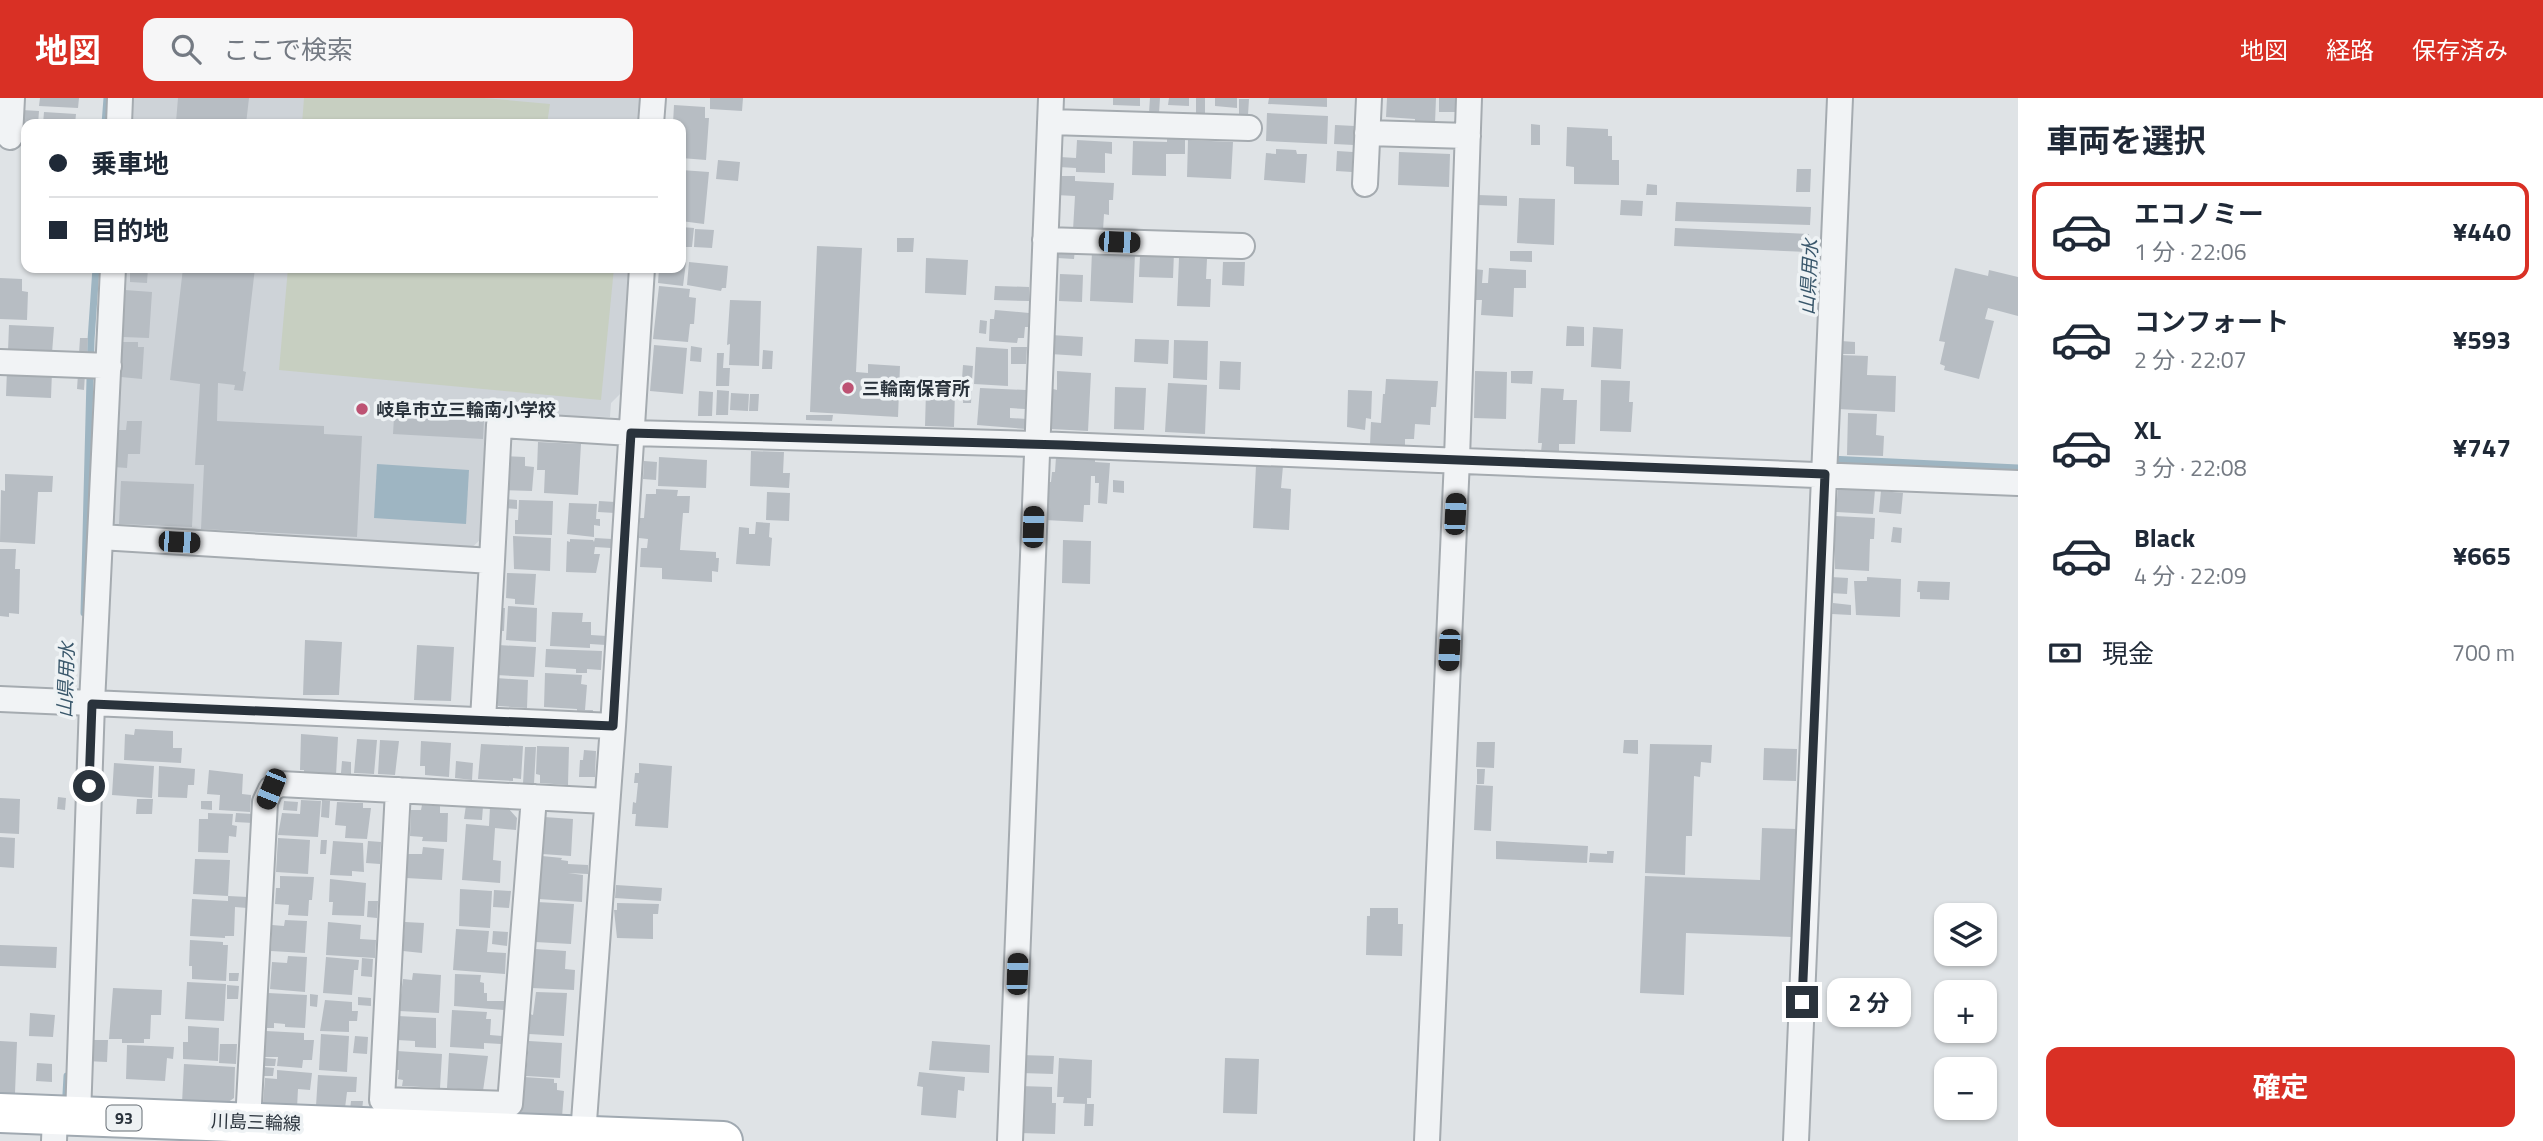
<!DOCTYPE html>
<html lang="ja">
<meta charset="utf-8">
<style>
body{margin:0;font-family:"Titillium Web","Noto Sans JP",sans-serif;background:#f6f6f7;color:#1f2937;height:100vh;display:flex;flex-direction:column;font-size:26px;white-space:nowrap}
*{box-sizing:border-box;margin:0}
p{font-size:23px;color:#747a83}
.icon{flex:none;width:38px;height:38px;fill:none;stroke:currentColor;stroke-width:2;stroke-linecap:round;stroke-linejoin:round}
.map{position:relative;flex:1;overflow:hidden}
.sheet{display:flex;flex-direction:column;background:#fff;width:525px}
.sheet>*{flex:none}
.guide{position:absolute;left:21px;top:21px;width:665px;height:154px;border-radius:14px;box-shadow:0 2px 5px #0004;display:grid;align-content:center;height:154px;padding:0 28px;background:#fff}
.controls{position:absolute;left:1934px;top:805px;display:grid;gap:14px}
.controls a{display:grid;place-items:center;width:63px;height:63px;border-radius:14px;background:#fff;box-shadow:0 2px 5px #0004;font-size:35px}
.end{position:absolute;width:32px;height:32px;margin:-16px;border:9px solid #2a333c;background:#fff;box-shadow:0 0 0 4px #fff}
.from{border-radius:50%}
.bubble{position:absolute;height:49px;border-radius:14px;background:#fff;box-shadow:0 2px 5px #0004;font-size:23px;font-weight:700;line-height:49px;text-align:center}
.car{position:absolute;width:21px;height:42px;margin:-21px -10px;border-radius:9px;box-shadow:0 0 5px 2px #0007;background:linear-gradient(#222 24%,#8ab4d8 0 40%,#222 0 76%,#8ab4d8 0 86%,#222 0)}
.guide b{display:flex;align-items:center;gap:24px;height:66px;font-size:26px}
.guide b+b{border-top:2px solid #e0e1e3}
.guide i{width:18px;height:18px;background:#1f2937}
ul{padding:0;list-style:none}
li{display:flex;align-items:center;gap:21px;height:98px;margin:0 14px 10px;padding:0 14px;border:4px solid transparent;border-radius:14px}
li div{flex:1}
li b{display:block;font-size:26px}
li em{font-style:normal;font-weight:700}
li.selected{border-color:#d93025}
li>.icon{width:63px;height:63px;stroke-width:1.5}
h2{padding:0 28px;font-size:32px;line-height:84px}
.pay{display:flex;align-items:center;gap:18px;height:77px;padding:0 28px;font-size:26px}
.pay p{margin-inline-start:auto}
.cta{display:flex;gap:14px;margin-top:auto;padding:14px 28px}
.cta a{flex:1;height:80px;border-radius:14px;background:#d93025;color:#fff;font-size:28px;font-weight:700;line-height:80px;text-align:center}
header{display:flex;align-items:center;gap:42px;box-sizing:border-box;height:98px;padding:0 35px;background:#d93025;color:#fff}
header strong{font-size:33px}
nav{display:flex;gap:38px;margin-inline-start:auto;font-size:24px}
.search{width:490px;height:63px;background:#f6f6f7;display:flex;align-items:center;gap:18px;box-sizing:border-box;padding:0 24px;border-radius:14px;color:#747a83;font-size:26px}
main{display:flex;flex:1;min-height:0}
.map>svg:first-child{display:block}
</style>
<header>
<strong>地図</strong>
<div class="search"><svg class="icon" aria-label="search" viewBox="0 0 24 24"><circle cx="10" cy="10" r="6"/><path d="M15 15l6 6"/></svg>ここで検索</div>
<nav><a>地図</a><a>経路</a><a>保存済み</a></nav>
</header>
<main>
<div class="map">
<svg width="2018" height="1043" viewBox="0 0 2018 1043">
<rect width="100%" height="100%" fill="#dfe3e6"/>
<!-- built -->
<path fill="#ced3d8" d="M130 0H645L643 26H128Z
M120 170H631L621 295 611 305 610 319 489 317 480 442 468 453 106 426Z"/>
<!-- green -->
<path fill="#c7cfc1" d="M304 0H484L550 6 547 26H302Z
M288 170H614L601 302 279 272Z"/>
<!-- water -->
<path fill="#9eb5c2" d="M377 366 469 372 466 426 374 420Z"/>
<g fill="none" stroke-linecap="round" stroke-linejoin="round">
<!-- stream -->
<path stroke="#9eb5c2" stroke-width="7" d="M105 26 107 0
M1829 361 2018 370
M84 515 91 242 96 170
M66 996 67 978"/>
</g>
<!-- building -->
<path fill="#b7bdc3" d="M40 0H79L78 10 39 8Z
M178 0H249L246 26H158V22L176 24Z
M710 0H743L742 13 710 11Z
M1113 0H1140V8L1113 7Z
M1150 0H1160L1159 15H1149Z
M1169 0H1189V8L1168 7Z
M1196 0H1205V16L1196 15Z
M1215 0H1237V10L1215 8Z
M1269 0H1327V9L1268 6Z
M1387 0H1436L1435 25 1415 24V21L1386 19Z
M1439 0H1456V14H1439Z
M1239 1H1249L1248 17 1239 16Z
M674 7 705 9V20H709L706 62 681 60V26H673Z
M22 12 39 13 38 26H26V31H21Z
M44 14 76 16 75 26H43Z
M1267 15 1328 18 1327 46 1266 43Z
M1531 26 1540 27V47H1531Z
M1335 27 1355 28 1354 47 1334 46Z
M1567 29 1608 31V38H1612V62H1619V87L1574 86V69L1566 68Z
M1167 41H1185V56H1166V78L1132 77 1133 43 1167 44Z
M1077 42 1112 44V56L1105 55V75L1076 74V70L1059 69 1060 59 1076 60Z
M1188 42 1233 44 1231 81 1187 79Z
M1276 51 1296 52 1297 56H1307L1305 85 1264 82 1266 55 1276 56Z
M1337 53 1353 54 1352 74 1336 73Z
M1399 54 1450 56 1449 89 1398 87Z
M718 62 740 64 738 83 716 81Z
M1797 71H1811L1810 94H1796Z
M681 72 709 74 704 126 681 123Z
M1057 78H1075V83L1114 85 1113 102H1109V117L1104 116 1103 133 1073 132 1075 98 1056 97Z
M1647 86 1657 87V97H1646Z
M1478 97 1507 98V108L1478 107Z
M1519 100 1555 101 1554 147 1517 145Z
M1621 102 1643 103 1642 118 1620 117Z
M1676 104 1811 109 1810 127 1675 123Z
M681 129 694 130 692 149H685V152H681Z
M1675 130 1809 136 1808 154 1674 148Z
M695 131 714 132 712 150 694 149Z
M897 140H914L913 154H897Z
M817 148 862 150 856 274 868 275V266L900 268 898 319 810 314Z
M1057 151H1075L1074 161 1057 160Z
M1092 153 1135 155 1133 205 1090 203Z
M1159 153 1174 154 1173 180 1139 179 1140 158 1159 159Z
M1510 153H1532V164L1510 163Z
M926 160 968 162 966 197 925 195Z
M1179 160 1207 161 1206 181H1211L1210 209 1177 208Z
M681 164H686L683 188 658 185 659 170H681Z
M689 164 728 168 726 190H722L721 193 687 187Z
M1223 164H1245L1244 188 1222 187Z
M130 170H148L147 185 130 184Z
M183 170H255L243 273 246 274 243 293 234 292 235 287 218 285 217 323 324 328V336L362 338 357 439 201 431 204 367H195L200 286 170 282Z
M1489 170 1526 172V190H1514L1513 219 1481 217 1482 202H1474V171L1483 172 1482 185H1488Z
M1955 170 1988 178 1989 172 2018 179V218L1988 210 1985 221 1994 223 1979 281 1944 272 1945 268 1940 266 1945 244 1939 243Z
M1060 176 1083 177 1082 204 1059 203Z
M0 180 22 181V193L28 194 27 222 0 221Z
M659 188 690 191 689 199 696 200 694 226H690L688 244 653 241Z
M995 188 1029 189V203L994 202Z
M125 192 152 194 149 240 123 239Z
M730 202 761 203 759 268 729 267 730 246 727 247Z
M995 212 1029 215 1028 229H1025L1024 240H1018L1017 245 989 243 990 221H994Z
M980 222 987 223 986 236 979 235Z
M9 227 54 229 52 255 8 253Z
M1567 228 1584 229V248H1566Z
M1593 229 1623 231 1621 271 1591 269Z
M1051 237 1083 239 1082 258 1050 256Z
M80 240H88L87 256H79Z
M1135 241 1169 242 1168 266 1134 264Z
M1174 242 1208 243 1207 282 1173 280Z
M1841 243 1855 244V256H1840Z
M122 244H138V249H144L142 281 121 279Z
M654 247 687 250 683 296 650 293Z
M691 248 702 250 701 264 690 263Z
M976 249 1008 251V288L974 286Z
M1011 249H1027L1026 266H1011Z
M763 252 773 253 772 271H762Z
M717 255H724L723 270H730L729 288H716Z
M1840 257 1868 258 1867 277 1896 278 1895 314 1838 311Z
M1220 263 1241 264 1240 292 1219 291Z
M963 267 973 268 972 282 962 281Z
M7 271 52 273 51 300 6 298Z
M1057 273 1091 275 1088 333 1051 331 1053 291 1057 292Z
M1475 273 1507 274 1506 321 1474 320Z
M1511 273H1533L1532 286 1511 285Z
M78 276H85L84 292 77 291Z
M1386 281 1438 283 1436 309H1431L1430 327 1415 326 1414 341H1405V348L1370 347 1371 324 1381 325 1383 296H1385Z
M1601 282 1630 283 1629 304H1633L1631 334 1600 333Z
M1168 285 1207 287 1205 336 1165 334Z
M964 288H972L971 305H963Z
M1115 289 1146 290 1144 332 1114 331Z
M980 290 1026 292 1025 311 1010 310V320L1027 321 1026 331 977 327Z
M1541 290 1564 291 1563 302H1577L1575 346H1559V355L1541 354 1542 345H1538Z
M717 292 729 293 728 317H716Z
M1348 292 1372 293 1371 321 1366 320 1365 332 1347 329Z
M699 293 713 294 712 318H698Z
M926 293 955 294 954 329 925 328Z
M731 295 749 296 748 313 730 312Z
M750 296H759L758 313H749Z
M434 304H456L455 313 433 312Z
M1848 315 1877 316 1876 337 1884 338 1883 358 1847 357Z
M806 317H833L832 323 806 322Z
M394 319 484 323 483 341 393 336Z
M127 323H142L140 356H128L127 370 114 369 116 332H126Z
M538 344 581 346 578 397 544 395 545 372H537Z
M751 353 784 354 783 375H790L789 390 750 388Z
M505 358 525 359V368L534 369 532 393 504 392Z
M659 359 707 362 706 390 658 388Z
M1056 359 1095 361V364L1110 365 1107 406 1098 405 1099 385H1095V378H1091L1090 407H1084L1083 424 1045 422 1048 384H1051L1052 374H1055Z
M644 363 657 364 656 382 643 381Z
M1256 367 1283 368 1281 390 1291 391 1289 432 1253 430Z
M5 376 53 378 52 394H38L35 446 0 444 1 392 5 393Z
M1113 382 1124 383V395L1113 394Z
M121 383 194 386 192 429 119 426Z
M1838 390 1875 392 1873 416 1836 414Z
M656 391 678 392 677 398H690L689 415H683L680 452 716 454V460H719L718 474 712 473V484L662 481V470L640 469 641 450H647L648 441 639 440 640 420H644L646 396H656Z
M1881 393 1903 395 1901 416 1879 414Z
M767 394 790 395 789 423 766 422Z
M503 401 517 402V411L503 410Z
M519 402 553 403 552 437 515 436V422H518Z
M599 403 615 404V415L598 414Z
M569 405 597 406 596 421H600V428L594 427V439L567 436Z
M1835 418 1875 420 1874 441H1870L1869 473 1835 471Z
M756 424 770 425 769 439 772 440 770 468 736 466 739 429 749 430V436H755Z
M1893 429 1902 430 1901 445 1891 444Z
M513 438 551 440 550 473 514 471Z
M595 440 612 441 611 450 595 449 594 456H600L596 475 566 474 567 443 570 444V441L593 442 594 444Z
M1063 442 1091 443 1090 486 1062 485Z
M0 451H16L15 471H20L19 516 9 515V519L0 518Z
M507 475 536 476 534 507 515 506V501L506 500Z
M1831 479 1848 480 1847 496 1830 495Z
M1867 479 1901 481 1900 519 1856 517 1854 483H1867Z
M1918 483 1950 484 1949 502 1920 501V494H1917Z
M1833 505 1851 507V517L1832 516Z
M508 508 537 510 536 544 506 542Z
M499 510H505L504 533H498Z
M552 514 583 515 582 524H591V537L607 538 606 547 590 546V550L550 548Z
M305 542 342 544 339 597H303Z
M417 547 454 549 451 603 414 602Z
M498 547 536 549 534 579 496 577Z
M546 551 602 553 601 572 587 571V575H576V571L545 569Z
M545 575 582 577 581 586 587 587 585 612H593L592 618 577 616V611L544 609Z
M496 580 528 582 527 610 498 608V598H495Z
M135 631 173 633V650H182L181 665 124 662 125 636 134 637Z
M301 636 338 639 336 677 304 675V672H300Z
M357 641 377 642 374 676 354 675Z
M380 642 399 643 395 677 378 676Z
M1624 642H1638V656L1623 655Z
M421 643 451 645 449 679 425 677V668H420Z
M1477 644H1495L1494 670 1476 669Z
M481 646 523 648 521 681 513 680V683L478 681Z
M1650 646 1712 647 1711 665 1701 664 1700 679 1694 678 1692 738H1686L1685 777 1645 775Z
M537 648 569 649 568 687 540 685V677L536 676Z
M525 649H536L534 686H523Z
M1764 650 1797 651 1796 683 1763 682Z
M584 652 596 653 595 679H579L580 662H583Z
M342 663 351 664V676L341 675Z
M456 663 473 665 472 682 455 680Z
M114 665 154 668 152 700 112 697Z
M639 665 672 668 668 730 635 728 636 716H632L633 704 636 705 638 685H634L635 675H639Z
M159 668 195 671 194 687H188L187 700 158 699Z
M1477 671H1485L1484 686H1477Z
M209 672 243 676 242 696 251 697 250 714 219 712 220 697 207 696Z
M1476 687 1493 688 1491 733 1474 732Z
M58 699 66 700 65 712 57 711Z
M0 700 20 701 19 736 0 735Z
M137 701H153L152 716H136Z
M301 702 321 703 318 739 278 737 282 715 300 716Z
M322 702 330 703 329 720 321 719Z
M201 703H212V712L201 711Z
M284 703 298 704 297 713 283 712Z
M337 704 363 705V710H371L367 741 345 740 346 728 335 727Z
M422 707 440 708V715H448L447 744 422 743 423 739 410 738 411 712H421Z
M466 707 483 708 482 722 464 721Z
M490 709H507L517 720 516 732 495 730 493 762 501 763 500 785 462 782 466 726 489 728Z
M208 715 233 716 232 727 237 728 236 739 229 738 228 755 198 754 199 721H208Z
M236 715 253 716V725L235 724Z
M544 719 573 721 571 758 542 756Z
M1762 730 1797 731 1793 839 1686 835 1684 897 1640 895 1645 778 1760 782Z
M0 739 15 740 14 770 0 769Z
M278 740 310 742 308 776 276 774Z
M321 742H327L326 756H320Z
M333 743 363 745 364 774 352 773V778L330 777Z
M368 743 381 744 380 766 366 765Z
M1496 743 1588 748 1587 765 1496 761Z
M423 749 444 751 442 782 406 780 408 756H422Z
M1607 753H1614L1613 765 1589 764 1590 755 1607 756Z
M542 758 562 760 561 762 568 763V766L588 767V776L568 775 583 777 582 804 539 801Z
M195 761 230 762 228 798 193 796Z
M280 778 314 779 312 802H309L308 818 288 817 289 807 275 806 276 790H280Z
M330 781 366 785 364 818 332 817 333 804H329Z
M616 787 662 790 661 803 615 800Z
M460 791 492 793 490 830 459 828Z
M494 792 511 793 509 810 493 809Z
M228 798 248 799 247 810 235 809 234 838H225V840L190 838 192 801 228 803Z
M368 803H378L377 820 367 819Z
M537 804 574 806 571 846 535 844Z
M617 805 659 806 658 816H653V841L617 840 614 812H617Z
M1370 810H1398V826H1403L1402 858 1366 857 1367 818H1370Z
M285 822 307 823 305 855 271 853 272 827 284 828Z
M328 824 361 827 360 841 376 842 375 860 326 857Z
M405 824 424 825 422 855 403 853Z
M456 831 489 833 487 854 506 855 505 876 453 872Z
M493 833 508 834 507 848 492 846Z
M190 842 223 844V847H228L226 883 192 881V868H189Z
M0 847 57 849 56 870 0 868Z
M535 851 566 853 565 871 575 872 574 892 532 890Z
M288 858 307 859 305 894 270 891 272 864 287 865Z
M326 859 359 862 358 872H354L352 897 323 895Z
M362 860 373 861 372 879 361 878Z
M229 875H239L238 883H229Z
M413 875 441 877 439 915 399 913 403 881 412 882Z
M455 876 481 877 480 884 484 885V895H487V903H504V912L454 908Z
M187 884 226 886 224 923 185 921Z
M227 887 239 888 238 901H227Z
M113 890 162 892 161 917H151L150 941H144V945H122V941H109Z
M536 894 567 895 564 938 529 936 530 916 533 917Z
M268 895 307 897 305 930 285 929V926L274 925V930H266Z
M310 896 318 897 317 909 310 908Z
M358 899 371 900V908L358 907Z
M325 902 352 904V913H358L357 923H349V934L320 933Z
M452 912 487 914 486 921H491L490 937 502 938 501 946 484 945V951L450 949Z
M30 915 55 917 53 939 29 938Z
M398 918 436 920V950L415 949V943L397 942Z
M188 928 219 930 218 963 183 961V944H188Z
M266 933 304 935V942H314L312 962H303L302 970 277 968 278 959H264Z
M321 936 349 938 347 974 319 972Z
M355 938 368 939 367 956 353 955Z
M86 942H108L107 964 86 963Z
M0 943 17 944 15 995H8V1001L0 1000Z
M529 943 562 945 560 980 526 978Z
M932 943 990 947 989 975 929 972Z
M220 946H237L236 966 219 965Z
M127 947 174 949 173 961 167 960 165 983 126 981Z
M397 953 442 956 440 990 402 988 403 982 398 981 399 972H396Z
M449 955 488 958 483 993 447 990Z
M1021 957 1054 958 1053 976 1021 975Z
M265 960 276 961 275 968H264Z
M1059 960 1092 962 1091 1000H1087V1006L1063 1005 1064 999H1057Z
M1225 960 1259 961 1257 1016 1223 1015Z
M37 965 52 966V984L36 983Z
M184 966 235 969 234 1000 224 1007 182 1005Z
M264 969 274 970 273 978H264Z
M277 972 312 975 310 992 298 991 297 1010 274 1008V1006L263 1005 265 980 277 981Z
M919 974 965 979 964 993 958 992 956 1020 921 1017 923 989 917 988Z
M318 977 357 979 356 994H347L345 1010 316 1008Z
M524 979 554 981V985H557V992L564 993 562 1019 521 1017Z
M1020 988 1052 989V1005H1056L1055 1036 1019 1035Z
M351 1003H363L362 1013 350 1012Z
M1085 1006H1094L1093 1028H1084Z"/>
<g fill="none" stroke-linecap="round" stroke-linejoin="round">
<defs>
<path id="minor" d="M1050 24 1249 30
M119 26 120 0
M651 26 653 0
M1367 35 1468 38
M10 39 12 0
M1365 86 1369 0
M1045 142 1242 148
M0 264 109 268
M100 439 492 463 499 327 631 335 1036 346 2018 385
M0 601 613 628
M483 622 492 463
M398 692 382 1002 510 1006 534 699
M78 1019 92 605 113 170
M248 1024 265 704 271 691 280 686 606 703
M583 1037 613 628 642 170
M54 1043 55 1018
M1010 1043 1051 0
M1427 1043 1457 361 1469 0
M1796 1043 1840 0"/>
<path id="primary" d="M0 1015 723 1043"/>
</defs>
<!-- minor casing -->
<use href="#minor" stroke="#a5abb0" stroke-width="28"/>
<!-- primary casing -->
<use href="#primary" stroke="#a0a9b1" stroke-width="42"/>
<!-- minor -->
<use href="#minor" stroke="#f1f3f5" stroke-width="24"/>
<!-- primary -->
<use href="#primary" stroke="#fff" stroke-width="38"/>
</g>
<g fill="none" stroke-linecap="round" stroke-linejoin="round">
<!-- route -->
<path stroke="#2a333c" stroke-width="9" d="M89 688 92 606 613 628 631 335 1063 347 1825 376 1802 904"/>
</g>
<!-- markers -->
<g fill="#bd5273" stroke="#eef2f4" stroke-width="2.5">
<circle cx="848" cy="290" r="7"/>
<circle cx="362" cy="311" r="7"/>
</g>
<g text-anchor="middle" dominant-baseline="central" stroke-width="7" stroke-linejoin="round" paint-order="stroke">
<!-- shield labels -->
<rect fill="#eef2f4" stroke="#656c73" stroke-width="2" x="106.5" y="1007.5" width="35" height="25" rx="5"/>
<g font-size="16" font-weight="bold" fill="#2a333c">
<text x="124" y="1020">93</text>
</g>
<!-- poi labels -->
<g font-size="18" font-weight="bold" fill="#2a333c" stroke="#eef2f4" text-anchor="start">
<text x="862" y="290">三輪南保育所</text>
<text x="376" y="311">岐阜市立三輪南小学校</text>
</g>
<!-- street labels -->
<g font-size="18" fill="#2a333c" stroke="#eef2f4">
<text transform="translate(256 1024) rotate(2)">川島三輪線</text>
</g>
<!-- water labels -->
<g font-size="19" font-style="italic" fill="#39576b" stroke="#eef2f4">
<text transform="translate(1808 179) rotate(-87)">山県用水</text>
<text transform="translate(65 582) rotate(-88)">山県用水</text>
</g>
</g>
</svg>
<div class="controls">
<a><svg class="icon" aria-label="layers" viewBox="0 0 24 24"><path d="M12 4l9 5-9 5-9-5zM3 14l9 5 9-5"/></svg></a>
<a>+</a>
<a>−</a>
</div>
<i class="end from" style="left:89px;top:688px"></i>
<i class="end" style="left:1802px;top:904px"></i>
<div class="bubble" style="left:1827px;top:880px;width:84px">2 分</div>
<i class="car" style="left:1119px;top:144px;rotate:92deg"></i>
<i class="car" style="left:1455px;top:416px;rotate:3deg"></i>
<i class="car" style="left:1033px;top:429px;rotate:2deg"></i>
<i class="car" style="left:179px;top:444px;rotate:93deg"></i>
<i class="car" style="left:1449px;top:552px;rotate:183deg"></i>
<i class="car" style="left:271px;top:691px;rotate:202deg"></i>
<i class="car" style="left:1017px;top:876px;rotate:2deg"></i>
<div class="guide">
<b><i class="from"></i>乗車地</b>
<b><i></i>目的地</b>
</div>
</div>
<section class="sheet">
<h2>車両を選択</h2>
<ul>
<li class="selected"><svg class="icon" aria-label="car" viewBox="0 0 24 24"><path d="M5 17H2v-5l4-1 3-4h7l3 4 3 1v5h-3M9 17h6M6 11h13"/><circle cx="7" cy="17" r="2"/><circle cx="17" cy="17" r="2"/></svg><div><b>エコノミー</b><p>1 分 · 22:06</p></div><em>¥440</em></li>
<li><svg class="icon" aria-label="car" viewBox="0 0 24 24"><path d="M5 17H2v-5l4-1 3-4h7l3 4 3 1v5h-3M9 17h6M6 11h13"/><circle cx="7" cy="17" r="2"/><circle cx="17" cy="17" r="2"/></svg><div><b>コンフォート</b><p>2 分 · 22:07</p></div><em>¥593</em></li>
<li><svg class="icon" aria-label="car" viewBox="0 0 24 24"><path d="M5 17H2v-5l4-1 3-4h7l3 4 3 1v5h-3M9 17h6M6 11h13"/><circle cx="7" cy="17" r="2"/><circle cx="17" cy="17" r="2"/></svg><div><b>XL</b><p>3 分 · 22:08</p></div><em>¥747</em></li>
<li><svg class="icon" aria-label="car" viewBox="0 0 24 24"><path d="M5 17H2v-5l4-1 3-4h7l3 4 3 1v5h-3M9 17h6M6 11h13"/><circle cx="7" cy="17" r="2"/><circle cx="17" cy="17" r="2"/></svg><div><b>Black</b><p>4 分 · 22:09</p></div><em>¥665</em></li>
</ul>
<div class="pay"><svg class="icon" aria-label="cash" viewBox="0 0 24 24"><path d="M3 7h18v10H3z"/><circle cx="12" cy="12" r="2"/></svg>現金<p>700 m</p></div>
<div class="cta"><a>確定</a></div>
</section>
</main>
